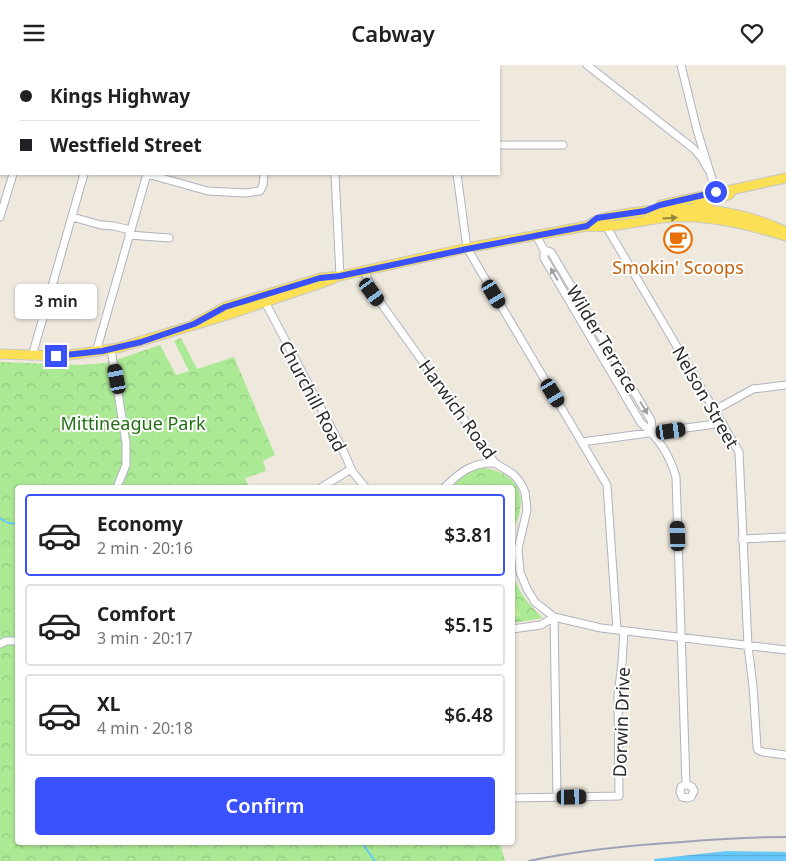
<!DOCTYPE html>
<meta charset="utf-8">
<style>
body{margin:0;font-family:"Noto Sans",sans-serif;background:#f2f2f2;color:#202124;height:100vh;display:flex;flex-direction:column;font-size:19px;white-space:nowrap}
*{box-sizing:border-box;margin:0}
p{font-size:16px;color:#757577}
.icon{flex:none;width:28px;height:28px;fill:none;stroke:currentColor;stroke-width:2;stroke-linecap:round;stroke-linejoin:round}
.map{position:relative;flex:1;overflow:hidden}
.panel{position:absolute;left:15px;top:420px;width:500px;height:360px;display:flex;flex-direction:column;background:#fff;border-radius:5px;box-shadow:0 1px 4px #0004}
.panel>*{flex:none}
.top-card{position:absolute;left:0px;top:0px;width:500px;height:110px;box-shadow:0 1px 4px #0004;display:grid;align-content:center;height:110px;padding:0 20px;background:#fff}
.end{position:absolute;width:22px;height:22px;margin:-11px;border:6px solid #3951ff;background:#fff;box-shadow:0 0 0 2px #fff}
.from{border-radius:50%}
.bubble{position:absolute;height:35px;border-radius:5px;background:#fff;box-shadow:0 1px 4px #0004;font-size:16px;font-weight:600;line-height:35px;text-align:center}
.car{position:absolute;width:15px;height:30px;margin:-15px -8px;border-radius:6px;box-shadow:0 0 4px 1px #0007;background:linear-gradient(#222 24%,#8ab4d8 0 40%,#222 0 76%,#8ab4d8 0 86%,#222 0)}
.top-card b{display:flex;align-items:center;gap:18px;height:48px;font-size:19px}
.top-card b+b{border-top:1px solid #e0e0e0}
.top-card i{width:12px;height:12px;background:#202124}
ul{padding:9px 0 0;list-style:none}
li{display:flex;align-items:center;gap:15px;height:82px;margin:0 10px 8px;padding:0 10px;border:2px solid #e0e0e0;border-radius:5px}
li div{flex:1}
li b{display:block;font-size:19px}
li em{font-style:normal;font-weight:600}
li.on{border-color:#3951ff}
li>.icon{width:45px;height:45px;stroke-width:1.5}
.button{display:flex;gap:10px;margin-top:auto;padding:10px 20px}
.button a{flex:1;height:58px;border-radius:5px;background:#3951ff;color:#fff;font-size:20px;font-weight:600;line-height:58px;text-align:center}
header{display:flex;justify-content:space-between;align-items:center;height:65px;padding:0 20px;background:#fff;font-size:22px;font-weight:600}
.map>svg:first-child{display:block}
</style>
<header><svg class="icon" aria-label="menu" viewBox="0 0 24 24"><path d="M4 6h16M4 12h16M4 18h16"/></svg>Cabway<svg class="icon" aria-label="heart" viewBox="0 0 24 24"><path d="M12 20l-8-8c-3-5 5-10 8-4 3-6 11-1 8 4z"/></svg></header>
<div class="map">
<svg width="786" height="796" viewBox="0 0 786 796">
<defs>
<pattern id="park-crowns" width="20" height="18" patternUnits="userSpaceOnUse" patternTransform="scale(1.25)"><rect width="20" height="18" fill="#ace995"/><path d="M2 6a3 3 0 1 1 6 0M12 15a3 3 0 1 1 6 0" fill="none" stroke="#94c881"/></pattern>
<pattern id="water-rules" width="6" height="5" patternUnits="userSpaceOnUse" patternTransform="scale(1.25)"><rect width="6" height="5" fill="#68c8f8"/><path d="M0 2.5h6" fill="none" stroke="#5aacd5"/></pattern>
</defs>
<rect width="100%" height="100%" fill="#eee8dd"/>
<!-- park -->
<path fill="url(#park-crowns)" d="M181 273 197 304 234 292 275 390 263 396 266 406 245 413 249 422H18V778H500L505 796H0V297L80 300 107 298 160 280 176 310 189 306 174 276Z
M482 403C504 404 526 420 520 445 519 453 514 460 513 468L512 422H452C462 412 468 405 482 403Z
M512 506C517 526 528 539 543 553L513 558Z"/>
<!-- pitch -->
<path fill="#c2f190" d="M513 524H514L518 546 521 550 518 552 513 550Z"/>
<!-- water -->
<path fill="url(#water-rules)" d="M727 786 786 787V796H654V794Z"/>
<g fill="none" stroke-linecap="round" stroke-linejoin="round">
<!-- stream -->
<path stroke="#68c8f8" stroke-width="2" d="M0 453 8 458 18 459
M362 778 375 796"/>
<defs>
<path id="minor" d="M326 0V1
M343 0 351 1
M587 0 694 84 701 92 708 104
M681 0 697 65 716 127
M45 1V0
M115 1V0
M178 1 179 0
M448 1V0
M499 80H563
M147 109 208 126 245 128 260 126 263 120 264 109
M335 109 340 211
M457 109 467 183 607 420 617 565
M0 152 13 109
M72 152 101 160 114 161 130 165
M606 161 739 387 748 581 753 621 757 682 758 685 763 687 786 690
M129 170 169 173
M536 170 544 185V193L641 358C658 372 670 391 676 412L686 719 692 722 694 726 691 732 687 733 682 732 680 727 681 722 686 719
M544 185 551 187 651 355 653 368
M364 205 373 227 495 398 513 409 520 417 525 427 527 445 518 484 520 507 527 524 535 537 554 552 601 563 786 585
M263 233 343 385 352 406 365 422
M111 284 126 378V400L117 422
M96 287 147 109
M32 291 84 109
M715 345 753 324 786 320
M582 377 723 358
M322 422 351 404
M445 422C460 407 473 397 495 398
M742 474 786 472
M554 552 557 732
M512 564 541 560 554 552
M0 579 6 576H18
M512 733 619 731 618 630 622 598 624 566"/>
<path id="major" d="M661 140 786 113
M695 142 730 129
M587 161C601 151 614 151 630 148 683 140 735 142 784 166
M194 259 225 242 320 213 340 211 467 183 587 161C615 164 644 154 672 152 711 150 749 160 786 171
M0 289 62 291 118 283 227 250 333 214"/>
</defs>
<!-- minor casing -->
<use href="#minor" stroke="#b1b2c0" stroke-width="9"/>
<!-- major casing -->
<use href="#major" stroke="#c8c8c8" stroke-width="11"/>
<!-- minor -->
<use href="#minor" stroke="#fff" stroke-width="7"/>
<!-- major -->
<use href="#major" stroke="#fbdf55" stroke-width="9"/>
<!-- rail -->
<path stroke="#9fa1b7" stroke-width="2" d="M529 796C580 785 631 780 682 777 717 774 751 772 786 772"/>
</g>
<!-- one-way arrows -->
<defs><path id="oneway-solid" d="M-6-.8H1V-3.2L6.5 0L1 3.2V.8H-6Z" transform="scale(1.25)"/></defs>
<use fill="#948640" href="#oneway-solid" transform="translate(670 153) rotate(-4)"/>
<g fill="#a0a0a0">
<use href="#oneway-solid" transform="translate(554 209) rotate(-120)"/>
<use href="#oneway-solid" transform="translate(644 343) rotate(59)"/>
</g>
<g fill="none" stroke-linecap="round" stroke-linejoin="round">
<!-- route -->
<path stroke="#3951ff" stroke-width="6" d="M56 291 102 286 141 277 194 259 225 242 320 213 340 211 467 184 587 161 597 153 645 146 660 140 716 127"/>
</g>
<!-- icons -->
<defs>
<symbol id="cafe-ring" viewBox="-11 -11 22 22"><circle r="9.5" fill="#fff" stroke="#e8710a" stroke-width="1.5"/><path d="M-5.5-4.5H6V0H3Q3 3.5 0 3.5H-2.5Q-5.5 3.5-5.5 0ZM3-3.2v2h1.7v-2ZM-6 4.5H4V6H-6Z" fill="#e8710a"/></symbol>
</defs>
<g fill-rule="evenodd">
<use href="#cafe-ring" x="662" y="158" width="32" height="32"/>
</g>
<g text-anchor="middle" dominant-baseline="central" stroke-width="4" stroke-linejoin="round" paint-order="stroke">
<!-- food labels -->
<g font-size="18" fill="#c56008" stroke="#fff">
<text x="678" y="202">Smokin' Scoops</text>
</g>
<!-- street labels -->
<g font-size="18" fill="#2c2c2c" stroke="#fff">
<text transform="translate(603 274) rotate(59)">Wilder Terrace</text>
<text transform="translate(313 331) rotate(62)">Churchill Road</text>
<text transform="translate(706 332) rotate(60)">Nelson Street</text>
<text transform="translate(458 344) rotate(54)">Harwich Road</text>
<text transform="translate(621 657) rotate(-88)">Dorwin Drive</text>
</g>
<!-- park labels -->
<g font-size="18" fill="#226f15" stroke="#fff">
<text x="133" y="358">Mittineague Park</text>
</g>
</g>
</svg>
<i class="end from" style="left:716px;top:127px"></i>
<i class="end" style="left:56px;top:291px"></i>
<div class="bubble" style="left:15px;top:219px;width:82px">3 min</div>
<i class="car" style="left:372px;top:227px;rotate:144deg"></i>
<i class="car" style="left:494px;top:229px;rotate:149deg"></i>
<i class="car" style="left:117px;top:314px;rotate:349deg"></i>
<i class="car" style="left:553px;top:328px;rotate:149deg"></i>
<i class="car" style="left:671px;top:366px;rotate:82deg"></i>
<i class="car" style="left:678px;top:471px;rotate:358deg"></i>
<i class="car" style="left:572px;top:732px;rotate:89deg"></i>
<div class="top-card">
<b><i class="from"></i>Kings Highway</b>
<b><i></i>Westfield Street</b>
</div>
<section class="panel">
<ul>
<li class="on"><svg class="icon" aria-label="car" viewBox="0 0 24 24"><path d="M5 17H2v-5l4-1 3-4h7l3 4 3 1v5h-3M9 17h6M6 11h13"/><circle cx="7" cy="17" r="2"/><circle cx="17" cy="17" r="2"/></svg><div><b>Economy</b><p>2 min · 20:16</p></div><em>$3.81</em></li>
<li><svg class="icon" aria-label="car" viewBox="0 0 24 24"><path d="M5 17H2v-5l4-1 3-4h7l3 4 3 1v5h-3M9 17h6M6 11h13"/><circle cx="7" cy="17" r="2"/><circle cx="17" cy="17" r="2"/></svg><div><b>Comfort</b><p>3 min · 20:17</p></div><em>$5.15</em></li>
<li><svg class="icon" aria-label="car" viewBox="0 0 24 24"><path d="M5 17H2v-5l4-1 3-4h7l3 4 3 1v5h-3M9 17h6M6 11h13"/><circle cx="7" cy="17" r="2"/><circle cx="17" cy="17" r="2"/></svg><div><b>XL</b><p>4 min · 20:18</p></div><em>$6.48</em></li>
</ul>
<div class="button"><a>Confirm</a></div>
</section>
</div>
